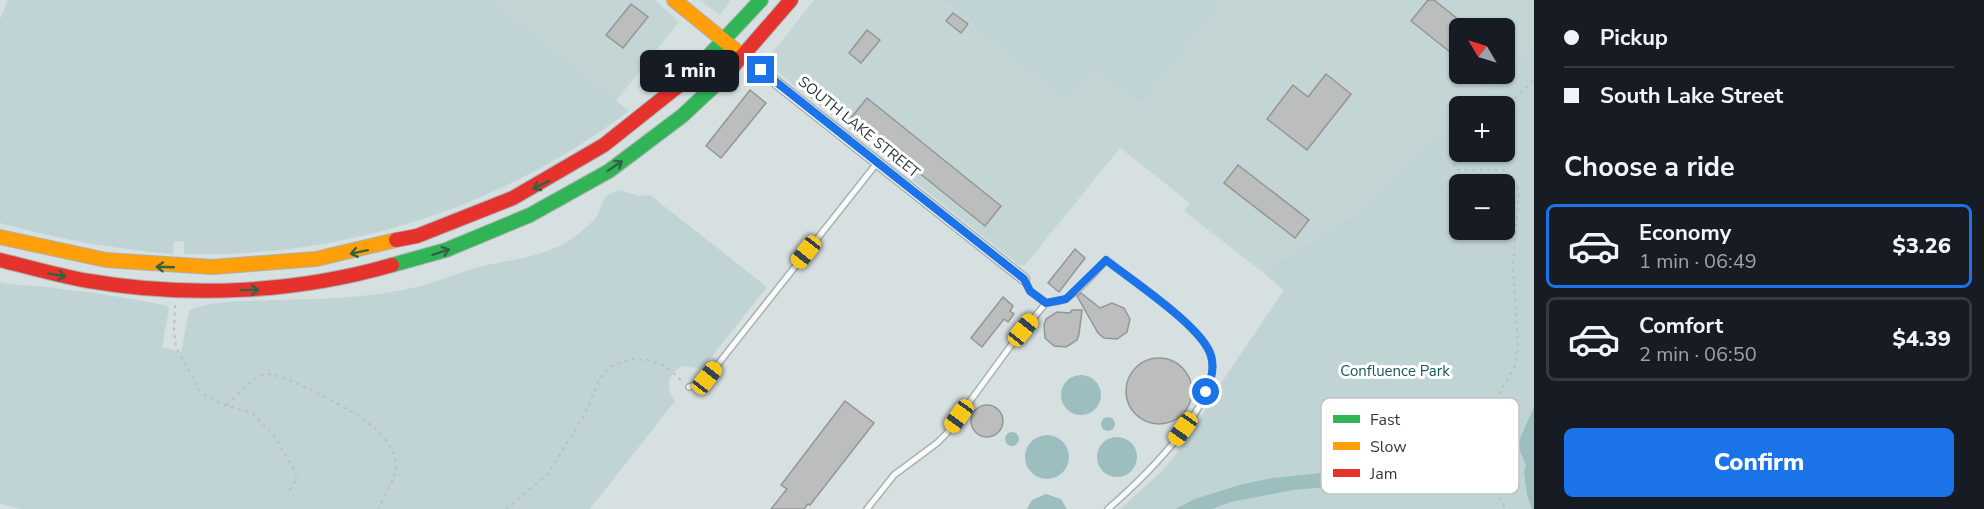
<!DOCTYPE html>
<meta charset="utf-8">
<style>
body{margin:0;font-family:"Nunito Sans",sans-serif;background:#242831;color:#f1f3f6;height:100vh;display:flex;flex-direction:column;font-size:22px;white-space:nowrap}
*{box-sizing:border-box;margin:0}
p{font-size:20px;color:#9ea1a6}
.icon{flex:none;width:33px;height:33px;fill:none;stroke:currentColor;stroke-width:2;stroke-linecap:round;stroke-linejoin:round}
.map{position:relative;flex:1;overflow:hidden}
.sheet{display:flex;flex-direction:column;background:#171b24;width:450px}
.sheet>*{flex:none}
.hud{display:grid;align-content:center;height:132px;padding:0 30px;background:#171b24}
.needle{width:39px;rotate:308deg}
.tools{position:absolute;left:1449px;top:18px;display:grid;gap:12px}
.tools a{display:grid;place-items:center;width:66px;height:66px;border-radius:9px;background:#171b24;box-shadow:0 2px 4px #0004;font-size:30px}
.end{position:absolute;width:27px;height:27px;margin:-14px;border:8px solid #1a73e8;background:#fff;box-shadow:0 0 0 3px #fff}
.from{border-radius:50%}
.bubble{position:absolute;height:42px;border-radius:9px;background:#171b24;box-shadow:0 2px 4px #0004;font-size:20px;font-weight:800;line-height:42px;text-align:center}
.car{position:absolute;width:18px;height:36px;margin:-18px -9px;border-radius:8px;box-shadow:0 0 4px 2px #0007;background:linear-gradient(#f5c518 24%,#345 0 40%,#f5c518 0 76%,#345 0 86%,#f5c518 0)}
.hud b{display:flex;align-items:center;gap:21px;height:57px;font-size:22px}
.hud b+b{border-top:2px solid #363941}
.hud i{width:15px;height:15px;background:#f1f3f6}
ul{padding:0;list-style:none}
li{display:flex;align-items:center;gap:18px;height:84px;margin:0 12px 9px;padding:0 18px;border:3px solid #363941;border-radius:9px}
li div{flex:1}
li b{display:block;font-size:22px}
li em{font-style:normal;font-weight:800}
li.on{border-color:#1a73e8}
li>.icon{width:54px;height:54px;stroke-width:1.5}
h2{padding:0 30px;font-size:27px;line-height:72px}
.button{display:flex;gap:12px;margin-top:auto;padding:12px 30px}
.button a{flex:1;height:69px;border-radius:9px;background:#1a73e8;color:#fff;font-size:24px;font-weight:800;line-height:69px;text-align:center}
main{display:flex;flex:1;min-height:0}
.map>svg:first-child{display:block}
</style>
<main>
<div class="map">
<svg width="1534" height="509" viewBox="0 0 1534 509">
<rect width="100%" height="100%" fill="#d7e0e0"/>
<!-- built -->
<path fill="#c4d5d5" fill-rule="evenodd" d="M490 0H655L679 22 616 101Z
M699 0H731L720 15Z
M814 0H942L1066 100 1092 66 1141 104 1223 0H1534V46L1505 76 1495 81 1467 106H1460L1459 116 1355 214 1262 272 1184 211 1190 203 1120 148 1025 265H1019L765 62ZM1460 28H1504V74H1460Z"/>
<!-- green -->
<path fill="#c1d4d5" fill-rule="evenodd" d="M8 0H490L629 111C500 208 345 258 184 254V241L174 242 173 254C114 249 57 239 0 223V19Z
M942 0H1223L1141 104 1093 67 1066 100Z
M1534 46V509H1120L1161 472 1173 458 1193 431 1219 386 1284 290 1262 272 1355 214 1459 116 1460 152H1504V106H1467L1495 81 1505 76ZM1460 184H1504V230H1460Z
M619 190 640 196 650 195 767 287 702 369 683 366C668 373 664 388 675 401L590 509H21L0 504V282C15 286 31 285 47 287 87 292 127 297 167 306L169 309 162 347 181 352 189 310C216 300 247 301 276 300 321 299 368 298 412 288 436 283 459 272 482 266 515 259 550 256 577 235 583 230 593 222 597 216 604 202 602 195 619 190Z"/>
<!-- water -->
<path fill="#9cbebf" d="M1061 395a20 20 0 1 1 40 0a20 20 0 1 1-40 0Z
M1534 407V509H1532L1527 495 1524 472 1526 465 1517 445Z
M1101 424a7 7 0 1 1 14 0a7 7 0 1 1-14 0Z
M1005 439a7 7 0 1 1 14 0a7 7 0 1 1-14 0Z
M1025 457a22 22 0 1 1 44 0a22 22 0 1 1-44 0Z
M1097 457a20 20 0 1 1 40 0a20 20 0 1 1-40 0Z
M1513 453 1515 458 1501 467 1442 476 1378 479 1351 485 1293 490 1231 502 1212 509H1175L1195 499 1239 485 1272 478 1341 471 1358 467Z
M1046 494 1061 499 1067 509H1027L1032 500Z"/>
<!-- building -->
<path fill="#bcbdbd" stroke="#949696" stroke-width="1.5" d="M1428 0H1434L1469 28H1460V60L1411 21Z
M631 4 648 17 623 48 606 35Z
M953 13 968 24 961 33 946 21Z
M867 30 880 40 861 63 849 53Z
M1326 74 1351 94 1307 150 1267 119 1293 85 1308 97Z
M750 90 766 103 721 158 706 146Z
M867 98 1001 206 985 226 851 118Z
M1238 165 1309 220 1295 238 1224 183Z
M1075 249 1085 258 1059 292 1048 283Z
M1081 293 1100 308 1112 303 1124 308 1130 319 1127 332 1117 339 1104 338 1098 333 1077 296Z
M1003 297 1013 306 1010 311 1014 314 1008 322 1004 319 982 347 971 338Z
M1072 310H1082L1079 334 1077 340 1066 347 1054 346 1045 338 1044 325 1046 319 1057 312 1070 313Z
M1126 391a33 33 0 1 1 66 0a33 33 0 1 1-66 0Z
M845 401 874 423 810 505 808 504 804 509H771L787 489 781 485Z
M971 421a16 16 0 1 1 32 0a16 16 0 1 1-32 0Z"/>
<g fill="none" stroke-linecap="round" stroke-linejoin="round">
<defs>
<path id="lane" d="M1024 279 1030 291 1046 303C1052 302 1059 302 1065 299 1078 292 1097 271 1106 260 1131 279 1197 324 1209 350 1231 396 1140 481 1108 509
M689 387 699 384 707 378 877 163
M867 509 894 475 937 443 946 434 1012 344 1046 303"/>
<path id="street" d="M744 57 1024 279"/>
<path id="fast" d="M700 65 761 0
M392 265 446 250 530 215 609 171 682 116 724 77"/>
<path id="slow" d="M674 0 744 57
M0 237 106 260 212 267 316 259 396 240"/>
<path id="jam" d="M724 77 791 0
M396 240 417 236 513 198 604 145 687 79 700 65
M0 260C29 267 59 276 89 281 188 298 295 293 392 265"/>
</defs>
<!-- lane casing -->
<use href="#lane" stroke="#aab1b1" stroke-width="8"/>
<!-- street casing -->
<use href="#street" stroke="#aab1b1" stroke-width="13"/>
<!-- fast casing -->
<use href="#fast" stroke="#aab1b1" stroke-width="16"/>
<!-- slow casing -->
<use href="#slow" stroke="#aab1b1" stroke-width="16"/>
<!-- jam casing -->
<use href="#jam" stroke="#aab1b1" stroke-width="16"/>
<!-- path -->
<path stroke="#bcbfbf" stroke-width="2" stroke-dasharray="3 4.5" stroke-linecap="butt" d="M1504 109 1534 80
M1462 152 1453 163 1457 170H1503L1519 190 1513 267 1518 346 1515 366 1485 419 1490 482 1506 509
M175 305 174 330 176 347 201 393 222 404 252 413 273 434 296 473 295 482 288 493
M227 405C235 397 255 374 266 374 287 374 362 415 377 430 386 439 396 453 396 466 395 482 384 496 378 509
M506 509 548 474 585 414 599 380 609 367 630 359 648 360 665 366 683 382"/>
<!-- lane -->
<use href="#lane" stroke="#f9fafa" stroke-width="5"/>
<!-- street -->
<use href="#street" stroke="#f9fafa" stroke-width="10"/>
<!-- fast -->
<use href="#fast" stroke="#30b455" stroke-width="14"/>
<!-- slow -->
<use href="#slow" stroke="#ff9f0a" stroke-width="14"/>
<!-- jam -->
<use href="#jam" stroke="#e5322d" stroke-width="14"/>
</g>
<!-- one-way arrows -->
<defs><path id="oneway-shaft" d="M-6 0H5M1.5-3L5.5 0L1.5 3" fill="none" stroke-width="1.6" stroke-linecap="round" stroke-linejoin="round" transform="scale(1.5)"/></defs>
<g stroke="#316342">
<use href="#oneway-shaft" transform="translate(615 166) rotate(-34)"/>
<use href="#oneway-shaft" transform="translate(541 185) rotate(153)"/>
<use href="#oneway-shaft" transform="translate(359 252) rotate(168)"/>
<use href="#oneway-shaft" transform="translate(441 252) rotate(-18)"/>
<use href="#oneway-shaft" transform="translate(165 267) rotate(-178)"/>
<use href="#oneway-shaft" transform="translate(57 275) rotate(10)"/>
<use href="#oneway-shaft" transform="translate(250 290) rotate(-1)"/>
</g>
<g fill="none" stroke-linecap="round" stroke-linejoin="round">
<!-- route -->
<path stroke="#1a73e8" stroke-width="8" d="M761 70 1024 279 1030 291 1046 303 1066 299 1106 260C1131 280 1203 327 1211 356 1215 369 1211 381 1206 392"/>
</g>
<g text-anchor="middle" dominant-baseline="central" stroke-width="6" stroke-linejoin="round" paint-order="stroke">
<!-- street labels -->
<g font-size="15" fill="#313838" stroke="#fff">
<text transform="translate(859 127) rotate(39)">SOUTH LAKE STREET</text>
</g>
<!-- park labels -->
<g font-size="15" fill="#19585b" stroke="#fff">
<text x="1395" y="371">Confluence Park</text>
</g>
</g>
<!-- legend -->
<rect x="1321" y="398" width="198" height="96" rx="9" fill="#fff" stroke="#c1c3c3" stroke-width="1.5"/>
<rect x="1333" y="415" width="27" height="8" fill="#30b455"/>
<rect x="1333" y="442" width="27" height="8" fill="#ff9f0a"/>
<rect x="1333" y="469" width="27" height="8" fill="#e5322d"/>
<g font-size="16" fill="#313838">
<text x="1370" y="425">Fast</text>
<text x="1370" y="452">Slow</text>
<text x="1370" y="479">Jam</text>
</g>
</svg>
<div class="tools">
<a><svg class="needle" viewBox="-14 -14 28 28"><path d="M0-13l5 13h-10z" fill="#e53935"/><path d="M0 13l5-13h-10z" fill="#9ea1a6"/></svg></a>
<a>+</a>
<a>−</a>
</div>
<i class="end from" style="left:1206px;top:392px"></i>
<i class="end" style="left:761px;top:70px"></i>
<div class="bubble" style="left:640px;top:50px;width:99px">1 min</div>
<i class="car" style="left:806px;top:252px;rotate:218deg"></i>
<i class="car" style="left:1023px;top:330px;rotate:39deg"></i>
<i class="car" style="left:707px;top:378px;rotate:38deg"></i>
<i class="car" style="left:959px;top:416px;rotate:216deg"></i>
<i class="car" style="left:1183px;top:429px;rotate:215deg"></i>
</div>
<section class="sheet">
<div class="hud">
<b><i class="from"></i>Pickup</b>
<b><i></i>South Lake Street</b>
</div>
<h2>Choose a ride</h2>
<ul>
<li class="on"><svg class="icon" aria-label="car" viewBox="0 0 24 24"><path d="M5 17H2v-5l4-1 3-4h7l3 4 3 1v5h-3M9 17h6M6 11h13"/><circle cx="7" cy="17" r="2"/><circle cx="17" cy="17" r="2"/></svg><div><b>Economy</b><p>1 min · 06:49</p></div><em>$3.26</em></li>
<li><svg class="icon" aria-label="car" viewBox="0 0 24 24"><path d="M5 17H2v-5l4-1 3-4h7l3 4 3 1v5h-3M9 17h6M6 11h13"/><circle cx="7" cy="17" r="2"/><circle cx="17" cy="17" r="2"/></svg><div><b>Comfort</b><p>2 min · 06:50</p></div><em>$4.39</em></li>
</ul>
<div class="button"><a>Confirm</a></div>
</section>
</main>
